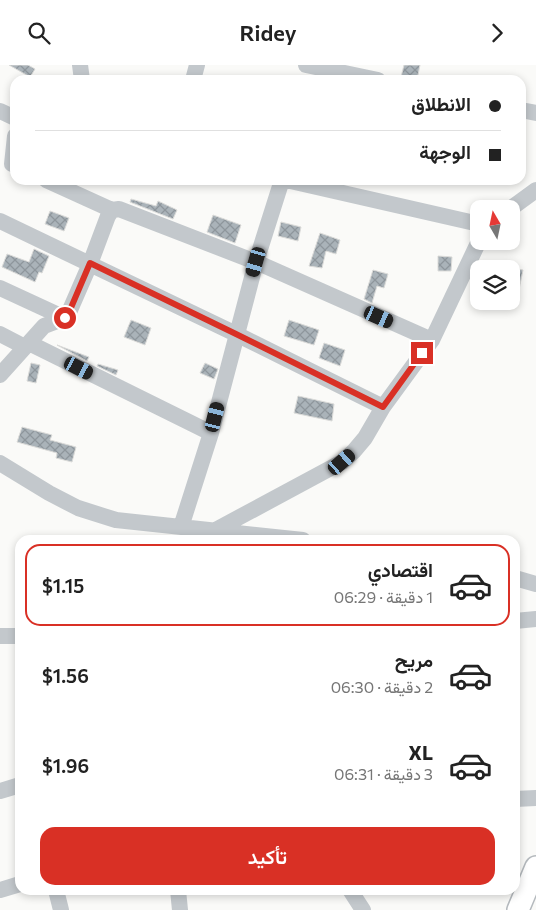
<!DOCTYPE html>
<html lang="ar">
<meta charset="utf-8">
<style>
body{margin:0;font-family:Commissioner,Vazirmatn,sans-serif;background:#f2f2f2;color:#222;direction:rtl;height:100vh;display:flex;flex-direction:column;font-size:19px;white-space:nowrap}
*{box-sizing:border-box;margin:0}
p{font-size:16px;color:#767676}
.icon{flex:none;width:28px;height:28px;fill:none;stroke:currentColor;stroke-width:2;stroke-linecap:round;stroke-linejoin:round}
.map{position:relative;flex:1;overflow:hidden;direction:ltr}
.drawer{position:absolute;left:15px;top:470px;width:505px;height:360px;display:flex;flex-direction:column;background:#fff;border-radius:15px;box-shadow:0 2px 8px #0003;direction:rtl}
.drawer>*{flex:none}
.top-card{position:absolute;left:10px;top:10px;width:516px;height:110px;border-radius:15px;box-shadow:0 2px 8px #0003;direction:rtl;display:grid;align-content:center;height:110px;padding:0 25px;background:#fff}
.needle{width:32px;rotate:351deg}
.fabs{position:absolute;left:470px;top:135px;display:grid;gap:10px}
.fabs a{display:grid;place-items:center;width:50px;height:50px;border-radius:10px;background:#fff;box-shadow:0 2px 8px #0003;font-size:25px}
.end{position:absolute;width:22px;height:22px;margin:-11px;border:6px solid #d93025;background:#fff;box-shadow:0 0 0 2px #fff}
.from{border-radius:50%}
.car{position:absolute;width:15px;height:30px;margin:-15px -8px;border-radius:6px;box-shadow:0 0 4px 1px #0007;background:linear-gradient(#222 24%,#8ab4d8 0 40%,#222 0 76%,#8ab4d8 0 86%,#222 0)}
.top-card b{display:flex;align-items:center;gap:18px;height:48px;font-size:19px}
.top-card b+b{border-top:1px solid #e0e0e0}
.top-card i{width:12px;height:12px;background:#222}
ul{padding:9px 0 0;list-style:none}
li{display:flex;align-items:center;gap:15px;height:82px;margin:0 10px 8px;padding:0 15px;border:2px solid transparent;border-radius:15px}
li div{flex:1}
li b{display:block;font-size:19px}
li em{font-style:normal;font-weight:600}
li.current{border-color:#d93025}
li>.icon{width:45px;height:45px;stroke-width:1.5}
.button{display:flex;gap:10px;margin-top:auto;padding:10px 25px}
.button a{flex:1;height:58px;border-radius:15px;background:#d93025;color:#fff;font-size:20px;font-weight:600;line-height:58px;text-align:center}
header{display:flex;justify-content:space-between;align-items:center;height:65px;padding:0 25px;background:#fff;font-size:22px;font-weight:600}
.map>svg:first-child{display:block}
</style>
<header><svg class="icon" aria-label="forward" viewBox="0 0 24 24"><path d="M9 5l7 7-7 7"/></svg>Ridey<svg class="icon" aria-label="search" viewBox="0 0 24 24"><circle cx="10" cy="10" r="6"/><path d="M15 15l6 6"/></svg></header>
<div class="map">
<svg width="536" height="845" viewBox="0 0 536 845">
<defs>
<pattern id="building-cross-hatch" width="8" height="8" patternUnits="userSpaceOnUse" patternTransform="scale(1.25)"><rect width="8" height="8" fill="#aab3b9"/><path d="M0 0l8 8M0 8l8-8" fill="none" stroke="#8e969c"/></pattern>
</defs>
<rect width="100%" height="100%" fill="#fafaf8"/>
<!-- building -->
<path fill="url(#building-cross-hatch)" stroke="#dcdcda" d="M9 0H28L35 4 30 12Z
M404 0H420L417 15 401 12Z
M131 134 156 141 158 136 177 145 173 154 130 137Z
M50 146 69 153 64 166 45 159Z
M213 150 241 160 235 178 207 167Z
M281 157 301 162 298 176 278 171Z
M320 168 340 175 336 189 326 186 322 203 309 201Z
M34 184 49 191 42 208 39 207 35 217 2 202 7 189 29 197Z
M438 191 452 192 451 206H438Z
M511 203 523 205 516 239H511Z
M373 205 388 209 384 223 377 221 372 238 364 234Z
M131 255 151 263 145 280 124 272Z
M289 255 319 265 314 280 284 271Z
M324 278 345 285 340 301 319 293Z
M57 280 89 292 87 296Z
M31 298 40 300 36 318 27 316Z
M205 298 218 304 214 314 200 308Z
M98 299 118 305 116 310 97 301Z
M298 331 334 339 332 356 294 348Z
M22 362 52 370 50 375 76 382 72 397 56 393 57 388 17 377Z"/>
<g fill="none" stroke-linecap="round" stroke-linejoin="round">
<defs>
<path id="major" d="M518 845 536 802"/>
</defs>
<!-- major casing -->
<use href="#major" stroke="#b5babe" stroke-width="24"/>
<!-- minor -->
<path stroke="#c3c8cc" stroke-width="16" d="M80 0 82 15
M306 0 378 15
M193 15 197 0
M521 45 536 48
M0 46 15 53
M12 99 15 71
M46 115 112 145 119 144 256 197 432 275
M286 115 479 159
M510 144 536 125
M0 156 236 269 383 342
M0 223 65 253
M0 269 25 282
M29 278 211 368
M0 310 44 261 65 253 70 245 90 199 108 151 112 145
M0 398 49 428 78 443 116 455 303 475
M181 462 211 368 256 197 282 115
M197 475 342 397 354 386 365 373 383 342 432 275 479 176
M515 513 536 519
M515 556 536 554
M0 571H20
M0 726 20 720
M515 734 536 733
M0 825 20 819
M56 825 61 845
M178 825 180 845
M350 825 363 845"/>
<!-- major -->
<use href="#major" stroke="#fff" stroke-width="21"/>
</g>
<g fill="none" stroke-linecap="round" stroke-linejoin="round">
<!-- route -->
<path stroke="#d93025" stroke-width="6" d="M65 253 70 245 90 198 236 269 383 342 422 288"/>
</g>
</svg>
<div class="fabs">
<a><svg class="needle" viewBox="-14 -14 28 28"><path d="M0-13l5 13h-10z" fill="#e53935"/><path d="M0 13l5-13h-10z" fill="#767676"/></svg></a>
<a><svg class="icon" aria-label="layers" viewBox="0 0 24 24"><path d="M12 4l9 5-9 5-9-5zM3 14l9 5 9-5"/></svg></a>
</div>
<i class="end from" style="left:65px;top:253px"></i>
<i class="end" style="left:422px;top:288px"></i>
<i class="car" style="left:256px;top:197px;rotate:196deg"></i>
<i class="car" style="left:379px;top:252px;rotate:114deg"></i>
<i class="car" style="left:79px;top:303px;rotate:117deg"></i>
<i class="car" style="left:215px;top:352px;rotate:14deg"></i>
<i class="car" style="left:342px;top:397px;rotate:49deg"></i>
<div class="top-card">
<b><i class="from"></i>الانطلاق</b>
<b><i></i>الوجهة</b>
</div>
<section class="drawer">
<ul>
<li class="current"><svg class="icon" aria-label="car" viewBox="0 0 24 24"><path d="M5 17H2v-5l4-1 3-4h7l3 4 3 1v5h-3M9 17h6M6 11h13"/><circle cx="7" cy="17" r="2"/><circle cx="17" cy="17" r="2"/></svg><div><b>اقتصادي</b><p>1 دقيقة · 06:29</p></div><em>$1.15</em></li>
<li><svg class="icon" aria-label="car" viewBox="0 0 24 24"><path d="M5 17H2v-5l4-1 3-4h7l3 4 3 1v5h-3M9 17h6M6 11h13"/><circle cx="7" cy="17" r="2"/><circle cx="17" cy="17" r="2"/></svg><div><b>مريح</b><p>2 دقيقة · 06:30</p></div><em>$1.56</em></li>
<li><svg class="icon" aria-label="car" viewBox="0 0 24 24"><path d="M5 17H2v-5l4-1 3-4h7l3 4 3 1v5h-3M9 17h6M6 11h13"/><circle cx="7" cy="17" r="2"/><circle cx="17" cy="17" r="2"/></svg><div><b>XL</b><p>3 دقيقة · 06:31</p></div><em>$1.96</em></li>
</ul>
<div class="button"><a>تأكيد</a></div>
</section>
</div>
